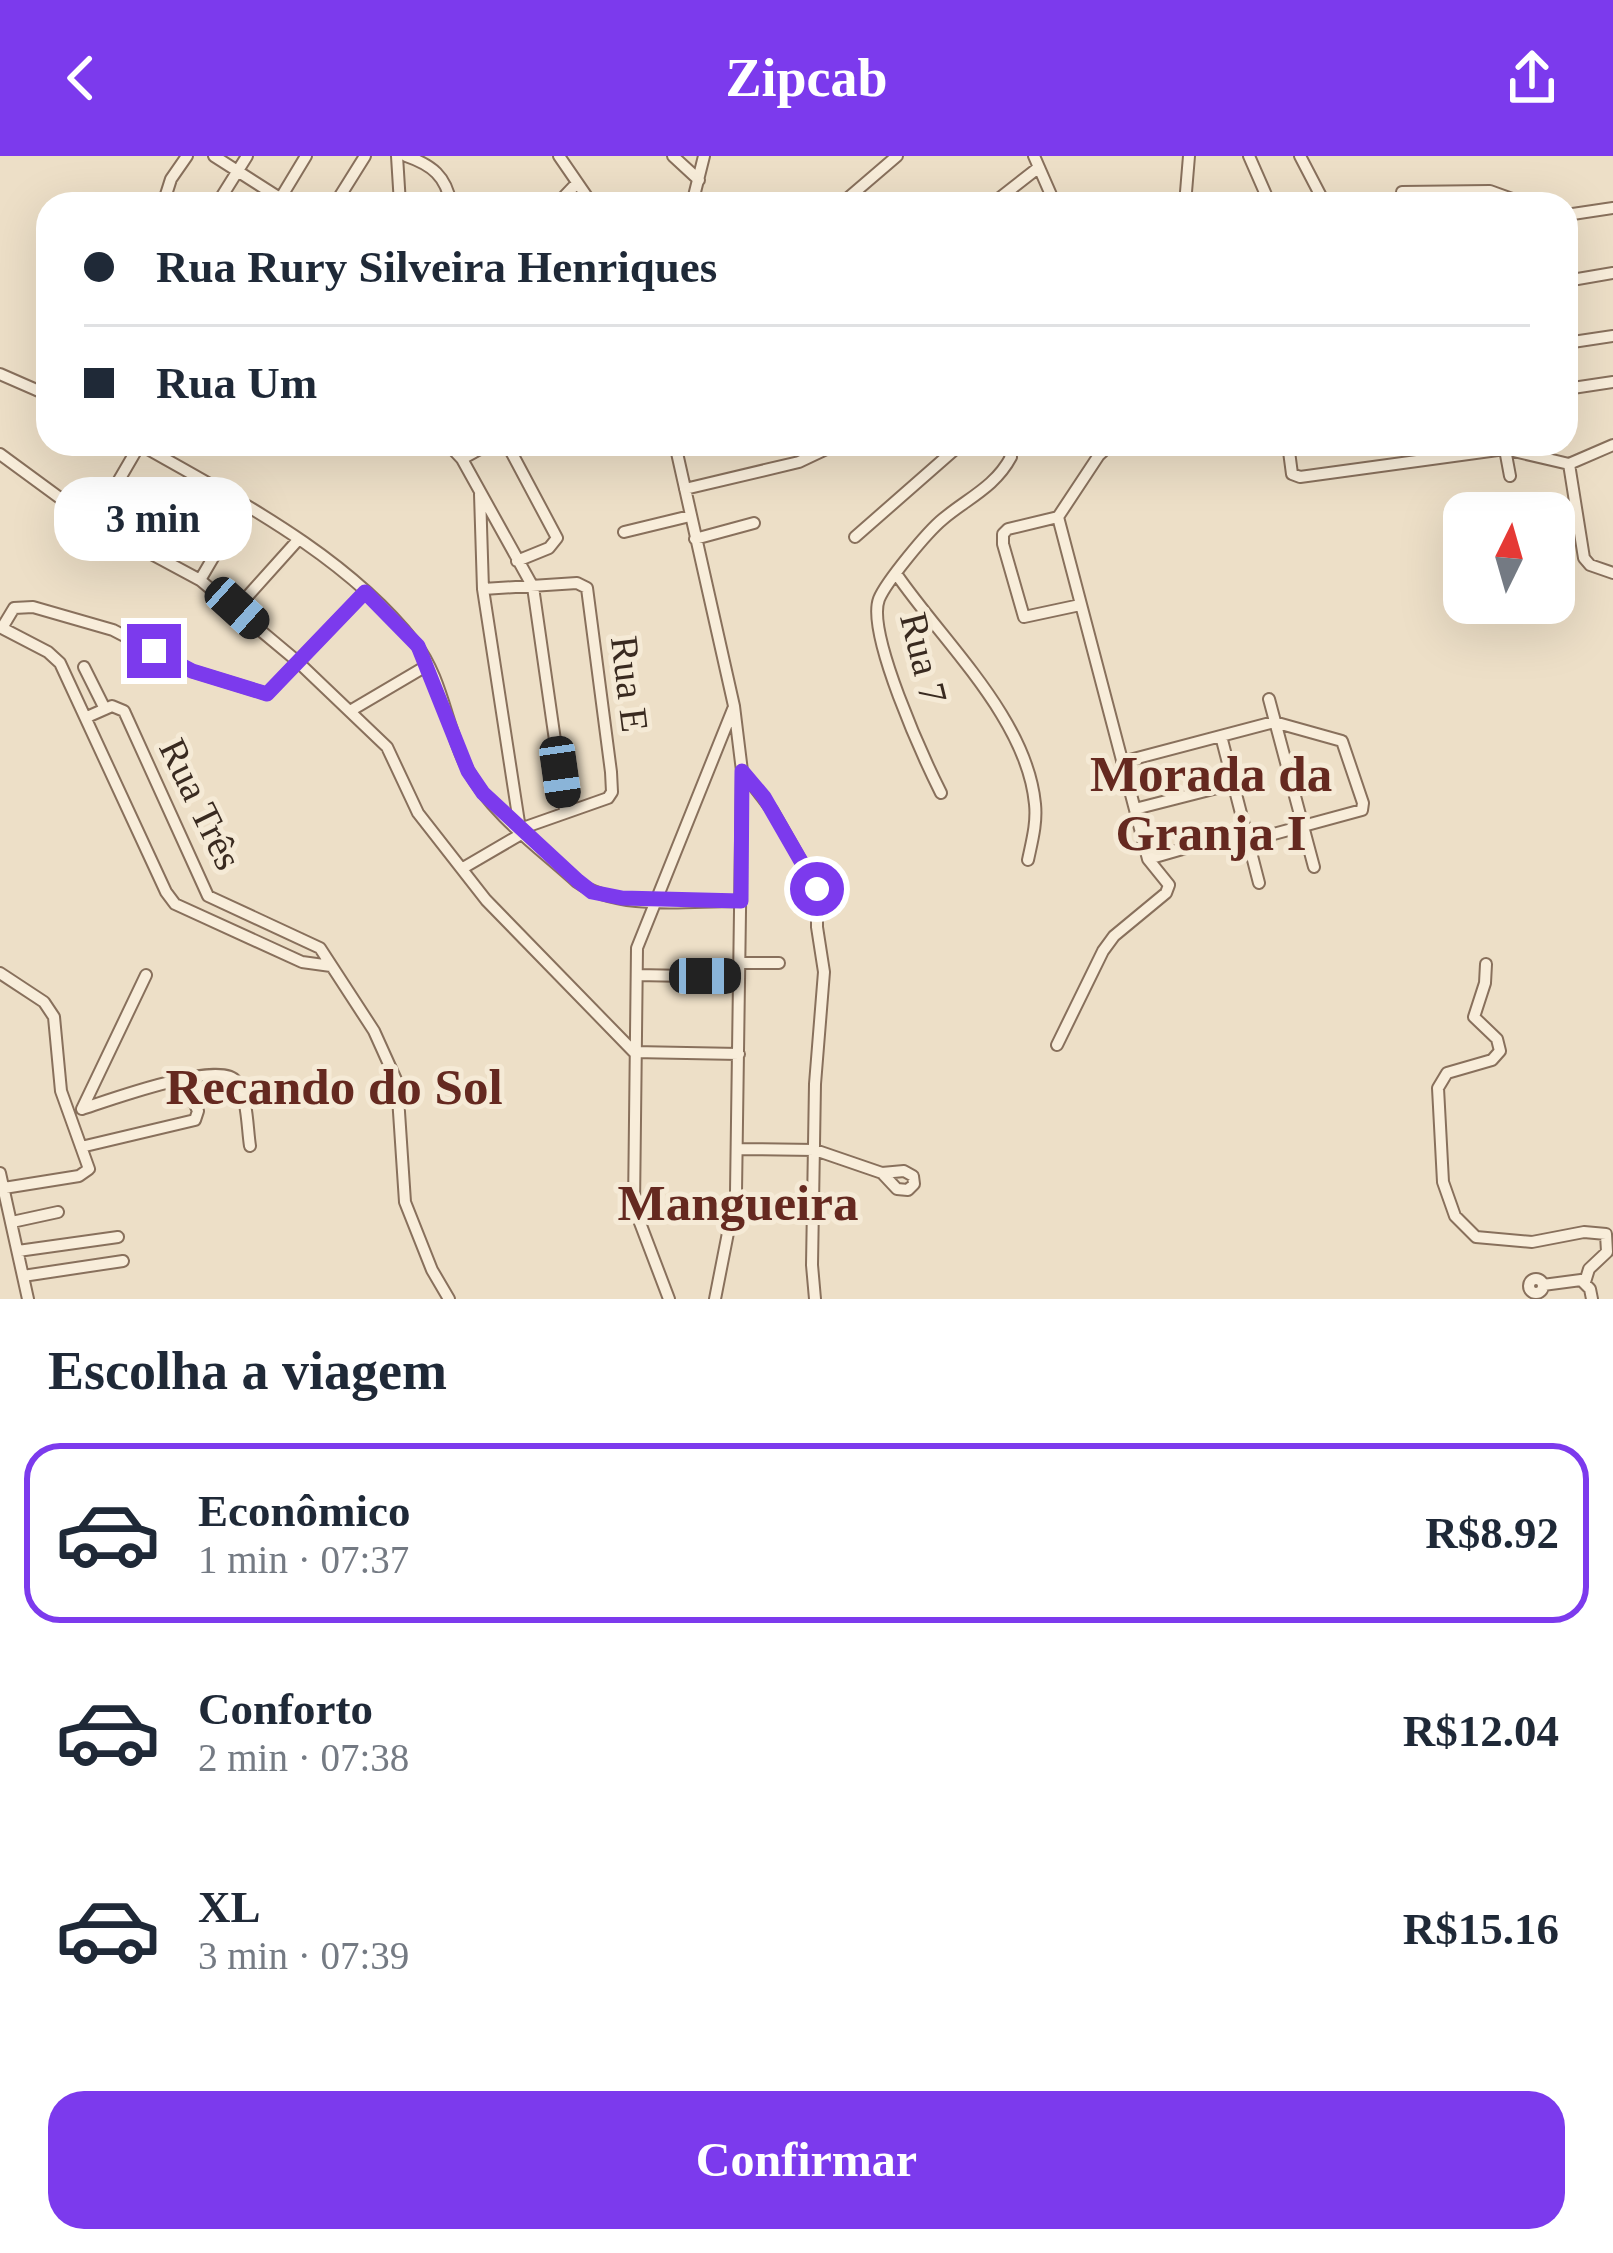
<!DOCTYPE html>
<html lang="pt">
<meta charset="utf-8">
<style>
body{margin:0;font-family:Georgia,serif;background:#f6f6f7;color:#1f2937;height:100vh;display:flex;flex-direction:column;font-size:45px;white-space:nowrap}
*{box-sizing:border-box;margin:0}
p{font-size:39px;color:#747a83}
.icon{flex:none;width:66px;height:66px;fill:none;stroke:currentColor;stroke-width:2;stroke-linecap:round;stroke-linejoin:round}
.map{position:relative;height:1143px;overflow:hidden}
.sheet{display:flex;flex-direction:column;background:#fff;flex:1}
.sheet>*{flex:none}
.guide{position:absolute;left:36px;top:36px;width:1542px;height:264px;border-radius:36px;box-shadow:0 12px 48px #0002;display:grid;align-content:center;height:264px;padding:0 48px;background:#fff}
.needle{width:78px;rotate:5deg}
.fabs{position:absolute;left:1443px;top:336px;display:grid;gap:24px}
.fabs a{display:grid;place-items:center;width:132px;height:132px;border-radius:24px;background:#fff;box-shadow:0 12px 48px #0002;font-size:60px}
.end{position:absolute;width:54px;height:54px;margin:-27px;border:15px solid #7c3aed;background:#fff;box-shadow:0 0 0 6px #fff}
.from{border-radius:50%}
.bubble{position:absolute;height:84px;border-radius:36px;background:#fff;box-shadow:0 12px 48px #0002;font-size:39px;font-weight:800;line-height:84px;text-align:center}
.car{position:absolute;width:36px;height:72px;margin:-36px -18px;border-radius:15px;box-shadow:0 0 9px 3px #0007;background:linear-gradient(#222 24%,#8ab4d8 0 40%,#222 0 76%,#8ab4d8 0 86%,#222 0)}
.guide b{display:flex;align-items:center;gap:42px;height:114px;font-size:45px}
.guide b+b{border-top:3px solid #e0e1e3}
.guide i{width:30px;height:30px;background:#1f2937}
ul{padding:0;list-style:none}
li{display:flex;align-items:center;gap:36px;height:180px;margin:0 24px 18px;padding:0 24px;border:6px solid transparent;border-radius:36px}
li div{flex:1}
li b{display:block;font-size:45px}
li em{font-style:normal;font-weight:800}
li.selected{border-color:#7c3aed}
li>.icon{width:108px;height:108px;stroke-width:1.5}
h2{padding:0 48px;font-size:54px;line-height:144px}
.action{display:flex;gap:24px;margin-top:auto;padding:24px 48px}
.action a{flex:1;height:138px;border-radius:36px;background:#7c3aed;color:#fff;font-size:48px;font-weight:800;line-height:138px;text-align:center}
header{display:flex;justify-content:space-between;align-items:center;height:156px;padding:0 48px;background:#7c3aed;color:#fff;font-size:54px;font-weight:800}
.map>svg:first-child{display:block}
</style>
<header><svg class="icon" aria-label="back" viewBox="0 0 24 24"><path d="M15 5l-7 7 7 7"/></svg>Zipcab<svg class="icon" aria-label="share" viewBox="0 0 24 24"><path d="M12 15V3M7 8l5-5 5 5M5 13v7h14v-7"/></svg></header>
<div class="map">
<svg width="1613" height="1143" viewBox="0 0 1613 1143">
<rect width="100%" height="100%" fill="#eddfc7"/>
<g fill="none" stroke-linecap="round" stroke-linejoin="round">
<defs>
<path id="minor" d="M214 0 289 48
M397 0 400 48
M406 0C432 9 446 20 451 48
M559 0 592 48
M673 0 699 24
M1034 0 1055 48
M1249 0 1270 48
M1300 0 1325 48
M1402 36 1490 35 1526 48
M163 48 171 23 187 0
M217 48 247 0
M277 48 306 0
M335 48 365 0
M557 48 577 27
M692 48 704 0
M841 48 897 0
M992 48 1038 12
M1185 48 1189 0
M1566 59 1613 52
M1566 125 1613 117
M1566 187 1613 180
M0 218 48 239
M1566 233 1613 226
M139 288C235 343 345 398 415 487 443 522 447 575 468 614 491 658 541 693 577 726 620 756 691 744 741 745
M448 288 462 303 533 431 565 654
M507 288 557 382 549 392 517 405
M675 288 734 550 742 615 736 1036 715 1143
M1288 288 1292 318 1300 321 1505 293 1569 308 1613 289
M1504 288 1510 320
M0 298 94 367 200 424 297 505 387 591 418 657 486 744 634 896 739 898
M462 303 489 288
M1569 308 1584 402 1590 409 1613 417
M685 333 799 306 837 288
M480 338 483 433 520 673 608 642 612 636 611 616 587 432 577 427 483 433
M1058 361 1008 373 1003 378V388L1024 461 1080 449
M94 367 140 288
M624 376 690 360
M855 381 961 288
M695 383 754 367
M897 419C944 487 1027 563 1035 648 1037 667 1032 685 1028 704
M200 424 244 349
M237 452 298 384
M0 471 48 496 60 507 166 736 175 748 302 806 331 810
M2 472 14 452 33 451 113 474 192 515 267 538 365 436
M84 511 105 553
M1269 543 1314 711
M350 555 428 509
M87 561 112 550 124 555 208 740 320 792 374 875 397 926 405 1046 432 1114 449 1143
M1221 580 1259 727
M1122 606 1274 566 1342 585 1363 647 1362 654 1248 685
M742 615 772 654 817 733V771L824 816 815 928 812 1109 815 1143
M941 637C924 603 866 477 879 443 886 426 927 376 943 363 968 342 995 331 1011 301L1005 288
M1135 653 1233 628
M1148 703 1245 675
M463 712 523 677
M740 807H779
M1486 808 1485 827 1474 861 1497 883 1500 895 1492 904 1447 917 1438 932 1443 1026 1455 1060 1476 1081 1532 1086 1584 1076 1606 1078 1607 1096 1589 1113 1585 1126
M0 817 44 846 54 861 61 935 89 1013 79 1020 4 1032
M637 819 739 821
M1057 889 1103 795 1114 780 1166 737 1169 729 1148 703 1058 361 1099 299 1111 288
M82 953C107 945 221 903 236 925 248 942 247 971 250 990
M82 953 146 819
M81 991 195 964 198 955 184 924
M737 993 815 994 882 1017 904 1015 913 1020 914 1028 908 1034 897 1033 882 1017
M0 1017 28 1143
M12 1066 58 1056
M18 1095 118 1081
M23 1120 123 1105
M1529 1130a7 7 0 1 1 14 0a7 7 0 1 1-14 0Z
M1543 1129 1581 1124 1590 1133 1592 1143
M669 1143 634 1051 637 792 733 553"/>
</defs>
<!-- minor casing -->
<use href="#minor" stroke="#88705c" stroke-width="14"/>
<!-- minor -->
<use href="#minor" stroke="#f8edda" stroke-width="10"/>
</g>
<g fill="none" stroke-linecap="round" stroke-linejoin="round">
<!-- route -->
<path stroke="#7c3aed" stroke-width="15" d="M154 495 192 515 267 538 365 436 418 490 468 615 483 637 578 725 592 736 622 742 741 745 742 615 764 641 817 733"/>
</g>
<g text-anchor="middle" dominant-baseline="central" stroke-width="10" stroke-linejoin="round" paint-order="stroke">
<!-- street labels -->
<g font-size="39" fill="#392a20" stroke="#f5ead6">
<text transform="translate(924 502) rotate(76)">Rua 7</text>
<text transform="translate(630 528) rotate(83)">Rua E</text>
<text transform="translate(201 648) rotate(64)">Rua Três</text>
</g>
<!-- district labels -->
<g font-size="51" font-weight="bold" fill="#652920" stroke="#f5ead6">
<text x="1211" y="618">Morada da<tspan x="1211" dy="59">Granja I</tspan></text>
<text x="334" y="931">Recando do Sol</text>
<text x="738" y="1047">Mangueira</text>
</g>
</g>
</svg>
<div class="fabs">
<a><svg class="needle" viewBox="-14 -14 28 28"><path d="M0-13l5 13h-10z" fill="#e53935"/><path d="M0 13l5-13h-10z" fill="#747a83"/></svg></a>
</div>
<i class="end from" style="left:817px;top:733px"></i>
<i class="end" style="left:154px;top:495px"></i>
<div class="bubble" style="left:54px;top:321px;width:198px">3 min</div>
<i class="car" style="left:237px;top:452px;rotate:132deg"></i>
<i class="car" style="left:560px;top:616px;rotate:172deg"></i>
<i class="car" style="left:705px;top:820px;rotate:90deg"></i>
<div class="guide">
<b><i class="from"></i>Rua Rury Silveira Henriques</b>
<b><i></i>Rua Um</b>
</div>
</div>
<section class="sheet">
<h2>Escolha a viagem</h2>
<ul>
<li class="selected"><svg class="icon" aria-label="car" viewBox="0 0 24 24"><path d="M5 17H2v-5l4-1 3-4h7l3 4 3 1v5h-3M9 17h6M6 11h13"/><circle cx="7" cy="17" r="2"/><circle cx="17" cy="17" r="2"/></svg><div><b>Econômico</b><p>1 min · 07:37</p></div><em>R$8.92</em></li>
<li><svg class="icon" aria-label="car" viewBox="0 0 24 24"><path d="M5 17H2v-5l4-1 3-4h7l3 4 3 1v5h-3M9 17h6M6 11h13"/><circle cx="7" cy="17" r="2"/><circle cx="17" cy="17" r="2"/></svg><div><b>Conforto</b><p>2 min · 07:38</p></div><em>R$12.04</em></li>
<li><svg class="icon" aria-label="car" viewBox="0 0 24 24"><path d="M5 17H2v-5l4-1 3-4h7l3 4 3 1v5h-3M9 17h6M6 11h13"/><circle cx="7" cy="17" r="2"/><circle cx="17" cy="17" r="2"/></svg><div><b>XL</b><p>3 min · 07:39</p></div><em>R$15.16</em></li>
</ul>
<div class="action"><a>Confirmar</a></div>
</section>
